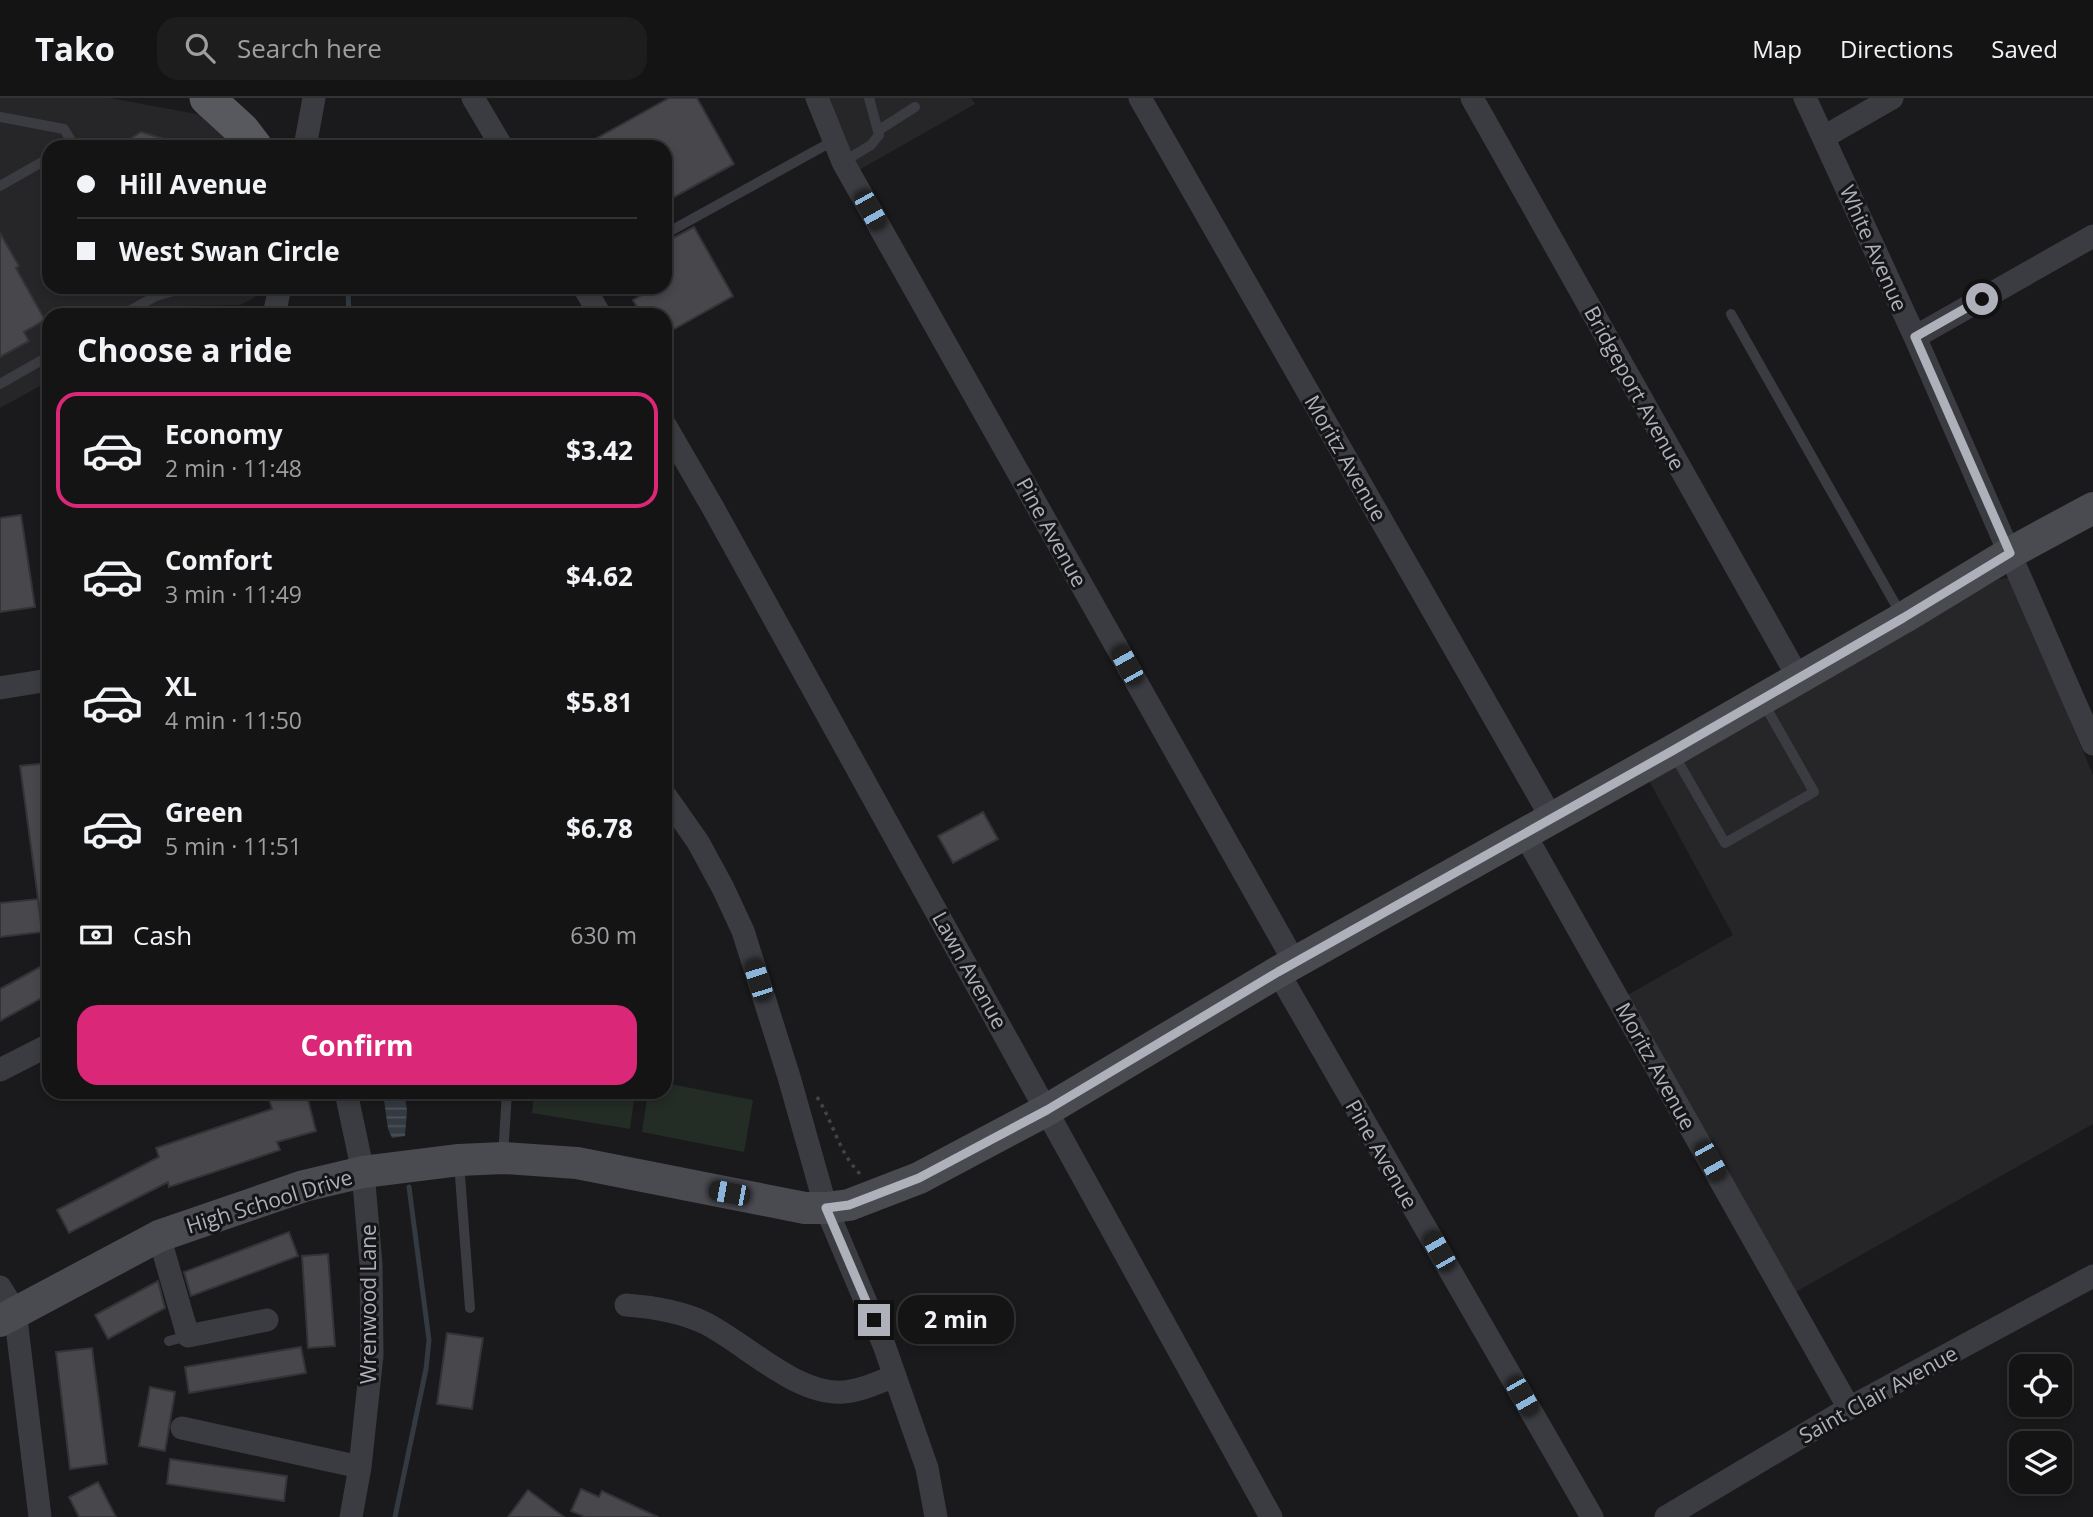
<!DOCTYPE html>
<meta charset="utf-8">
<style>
body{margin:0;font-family:"Open Sans",sans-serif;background:#1d1d1e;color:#f1f3f6;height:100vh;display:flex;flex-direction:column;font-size:26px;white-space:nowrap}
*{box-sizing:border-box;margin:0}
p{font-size:23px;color:#9d9ea0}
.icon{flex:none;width:38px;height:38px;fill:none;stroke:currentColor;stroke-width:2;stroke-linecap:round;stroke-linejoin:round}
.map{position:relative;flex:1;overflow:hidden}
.drawer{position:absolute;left:42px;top:210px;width:630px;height:791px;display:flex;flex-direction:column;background:#141415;border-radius:21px;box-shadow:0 4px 10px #0003,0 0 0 2px #333334}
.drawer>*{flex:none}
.hud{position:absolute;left:42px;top:42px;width:630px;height:154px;border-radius:21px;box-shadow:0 4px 10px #0003,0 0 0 2px #333334;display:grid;align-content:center;height:154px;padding:0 35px;background:#141415}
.buttons{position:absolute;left:2009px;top:1256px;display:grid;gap:14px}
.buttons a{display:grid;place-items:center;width:63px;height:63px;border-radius:14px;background:#141415;box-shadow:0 4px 10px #0003,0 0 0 2px #333334;font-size:35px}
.end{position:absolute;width:32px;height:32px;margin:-16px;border:9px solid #aeb1ba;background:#111;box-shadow:0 0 0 4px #111}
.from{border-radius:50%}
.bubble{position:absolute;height:49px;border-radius:21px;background:#141415;box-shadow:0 4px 10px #0003,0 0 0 2px #333334;font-size:23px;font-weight:700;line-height:49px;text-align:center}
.car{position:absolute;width:21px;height:42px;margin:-21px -10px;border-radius:9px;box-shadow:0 0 5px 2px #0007;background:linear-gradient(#222 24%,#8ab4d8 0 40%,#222 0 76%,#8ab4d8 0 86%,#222 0)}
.hud b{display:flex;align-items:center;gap:24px;height:66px;font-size:26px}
.hud b+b{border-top:2px solid #333334}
.hud i{width:18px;height:18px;background:#f1f3f6}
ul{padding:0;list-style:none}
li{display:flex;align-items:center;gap:21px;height:116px;margin:0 14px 10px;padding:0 21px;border:4px solid transparent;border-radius:21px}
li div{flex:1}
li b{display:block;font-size:26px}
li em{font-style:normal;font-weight:700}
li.current{border-color:#db2777}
li>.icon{width:63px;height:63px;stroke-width:1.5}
h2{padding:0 35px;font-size:32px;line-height:84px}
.pay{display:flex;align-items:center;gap:18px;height:77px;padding:0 35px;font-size:26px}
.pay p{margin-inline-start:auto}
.action{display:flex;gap:14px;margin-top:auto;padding:14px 35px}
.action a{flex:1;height:80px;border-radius:21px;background:#db2777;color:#fff;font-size:28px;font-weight:700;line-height:80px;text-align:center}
header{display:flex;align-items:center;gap:42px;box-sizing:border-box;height:98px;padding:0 35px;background:#141415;border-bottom:2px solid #333334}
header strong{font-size:33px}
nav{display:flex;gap:38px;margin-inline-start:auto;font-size:24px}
.search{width:490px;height:63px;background:#1d1d1e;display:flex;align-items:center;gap:18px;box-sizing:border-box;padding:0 24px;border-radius:21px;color:#9d9ea0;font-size:26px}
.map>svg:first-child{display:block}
</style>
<header>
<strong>Tako</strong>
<div class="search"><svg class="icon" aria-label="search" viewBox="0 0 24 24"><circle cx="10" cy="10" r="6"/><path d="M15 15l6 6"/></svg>Search here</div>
<nav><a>Map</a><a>Directions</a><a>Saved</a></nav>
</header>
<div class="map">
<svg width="2093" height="1419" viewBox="0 0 2093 1419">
<defs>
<pattern id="water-rules" width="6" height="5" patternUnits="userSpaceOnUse" patternTransform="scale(1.75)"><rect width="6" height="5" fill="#333a41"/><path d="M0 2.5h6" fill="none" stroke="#4e545a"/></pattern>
</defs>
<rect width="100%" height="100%" fill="#1a1a1c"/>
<!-- built -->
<path fill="#262629" d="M0 0H110L202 17 245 49H49V189H263L265 194 240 207 185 208 168 217H49V283L0 310Z
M829 0H971L975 6 859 72 842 37Z
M2008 480 2013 485 2093 677V1026L1792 1196 1626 898 1733 837 1647 679 1999 481Z"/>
<!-- pitch -->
<path fill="#242c26" d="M665 985 753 1002 744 1054 642 1034 648 994H665Z
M534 994H635L630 1031 532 1015Z"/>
<!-- water -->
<path fill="url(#water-rules)" d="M383 994H404L407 1012 405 1038 392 1040 388 1031Z"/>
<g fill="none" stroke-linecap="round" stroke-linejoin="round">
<!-- stream -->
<path stroke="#333a41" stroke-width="5" d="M348 192 349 217
M395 1419 426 1271 429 1242 409 1089"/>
</g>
<!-- building -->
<path fill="#47474c" stroke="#343438" stroke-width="2" d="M669 0H697L734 66 665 104V49H581Z
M141 34 178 45V49H117Z
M694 129 733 198 665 236V217H642L633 202 645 195 642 189H665V144Z
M0 135 19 168 16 170 45 222 24 234 29 243 0 259Z
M21 417 35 509 0 514V420Z
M49 665V814L40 815 20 668Z
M983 714 998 741 953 765 938 738Z
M38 801 42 834 0 839V805Z
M49 864V896L0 923V891Z
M267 994H306L316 1033 277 1044 280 1052 169 1089 168 1084 69 1135 57 1112 159 1059 156 1050 272 1011Z
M289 1134 298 1158 191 1198 184 1174Z
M328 1156 335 1248 308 1250 302 1158Z
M158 1183 165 1210 108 1241 95 1217Z
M447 1235 483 1240 472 1311 437 1306Z
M301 1249 306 1275 189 1295 185 1269Z
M92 1250 107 1366 70 1371 56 1254Z
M150 1289 175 1294 165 1353 139 1348Z
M170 1361 287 1378 284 1403 167 1386Z
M98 1384 116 1419H79L69 1399Z
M581 1391 599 1399 602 1393 658 1419H585L571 1413Z
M528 1392 564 1419H508Z"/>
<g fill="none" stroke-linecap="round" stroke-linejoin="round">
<!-- path -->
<path stroke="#414348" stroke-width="3.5" stroke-dasharray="3.5 5" stroke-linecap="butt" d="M817 999C834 1025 838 1054 861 1077"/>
<!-- lane -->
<path stroke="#3b3c41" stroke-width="10" d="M0 19 64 31 75 49
M879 32 915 9
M843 64 871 47 879 37 869 0
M0 88 49 60
M665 136 833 43
M1731 216 1902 518
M122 217 156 198 187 189
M0 286 49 258
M1673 655 1725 745 1814 694 1763 604
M503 1058 507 994
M459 1065 470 1210
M169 1243 188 1238"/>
<!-- street -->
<path stroke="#3b3c41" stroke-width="23" d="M473 0 502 49
M817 0 843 64 1295 865
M1140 0 1551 719
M1472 0 1798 579
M1805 0 1915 239 2093 646
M1824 39 1892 0
M305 49 314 0
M584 189 600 217
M274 217 280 189
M1915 239 2093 138
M665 327 712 408 1271 1419
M0 590 49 582
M665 697 698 744 723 790 743 833 789 979 826 1110 884 1247 927 1370 936 1419
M1524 735 1849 1310
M1278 874 1592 1419
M0 972 49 947
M346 994 363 1074 371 1166 372 1257 360 1369 351 1419
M159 1138 188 1238 267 1222
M0 1189 15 1213 40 1419
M626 1207C653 1209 680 1213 705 1225 745 1245 797 1298 843 1294 861 1293 879 1284 895 1278
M182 1330 360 1369
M1666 1419 1849 1310 2093 1178"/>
<!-- secondary -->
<path stroke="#494b51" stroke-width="32" d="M0 1223 159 1138 304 1088 363 1074 459 1062 503 1060 577 1065 805 1110H826L849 1107 919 1080 1047 1012 1278 874 1672 653 1903 520 2010 455 2093 410"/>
<!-- primary -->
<path stroke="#58595f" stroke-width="35" d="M207 0 242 32 255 49"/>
</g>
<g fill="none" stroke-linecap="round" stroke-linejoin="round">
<!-- route -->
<path stroke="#aeb1ba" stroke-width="9" d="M874 1222 826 1110 849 1107 919 1080 1047 1012 1278 874 1672 653 1903 520 2010 455 1915 239 1982 201"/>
</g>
<g text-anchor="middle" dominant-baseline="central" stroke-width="6" stroke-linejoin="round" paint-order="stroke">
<!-- street labels -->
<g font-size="21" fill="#aeb1ba" stroke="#151517">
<text transform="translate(1874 150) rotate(66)">White Avenue</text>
<text transform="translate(1635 290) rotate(61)">Bridgeport Avenue</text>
<text transform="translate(1346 360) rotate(60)">Moritz Avenue</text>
<text transform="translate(1052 434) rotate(61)">Pine Avenue</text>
<text transform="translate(970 872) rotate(61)">Lawn Avenue</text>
<text transform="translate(1656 968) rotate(61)">Moritz Avenue</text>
<text transform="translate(1382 1056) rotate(60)">Pine Avenue</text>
<text transform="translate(269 1103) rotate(-17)">High School Drive</text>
<text transform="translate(368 1206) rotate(-90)">Wrenwood Lane</text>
<text transform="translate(1878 1296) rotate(-29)">Saint Clair Avenue</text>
</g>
</g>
</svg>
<div class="buttons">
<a><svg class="icon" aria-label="locate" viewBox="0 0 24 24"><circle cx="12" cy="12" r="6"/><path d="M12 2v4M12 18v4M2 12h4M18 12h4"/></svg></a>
<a><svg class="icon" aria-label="layers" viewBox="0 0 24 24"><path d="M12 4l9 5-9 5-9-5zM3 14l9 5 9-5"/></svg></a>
</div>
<i class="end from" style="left:1982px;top:201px"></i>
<i class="end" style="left:874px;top:1222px"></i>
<div class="bubble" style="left:898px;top:1197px;width:116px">2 min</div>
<i class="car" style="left:870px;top:112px;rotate:151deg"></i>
<i class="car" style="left:1127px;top:567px;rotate:331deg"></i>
<i class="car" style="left:758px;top:882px;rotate:342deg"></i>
<i class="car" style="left:1710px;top:1063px;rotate:151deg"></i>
<i class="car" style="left:729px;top:1095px;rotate:281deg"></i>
<i class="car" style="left:1439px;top:1153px;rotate:330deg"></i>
<i class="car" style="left:1522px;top:1298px;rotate:150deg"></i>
<div class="hud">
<b><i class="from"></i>Hill Avenue</b>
<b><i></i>West Swan Circle</b>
</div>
<section class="drawer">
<h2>Choose a ride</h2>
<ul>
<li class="current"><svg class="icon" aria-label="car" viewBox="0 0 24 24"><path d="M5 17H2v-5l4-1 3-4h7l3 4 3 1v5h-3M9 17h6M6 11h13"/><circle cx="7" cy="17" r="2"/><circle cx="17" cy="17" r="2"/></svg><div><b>Economy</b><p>2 min · 11:48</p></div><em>$3.42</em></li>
<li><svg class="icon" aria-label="car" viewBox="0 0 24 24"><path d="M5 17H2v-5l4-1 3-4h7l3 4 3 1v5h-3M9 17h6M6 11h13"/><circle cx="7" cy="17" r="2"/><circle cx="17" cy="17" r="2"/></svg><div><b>Comfort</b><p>3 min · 11:49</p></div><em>$4.62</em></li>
<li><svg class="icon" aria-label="car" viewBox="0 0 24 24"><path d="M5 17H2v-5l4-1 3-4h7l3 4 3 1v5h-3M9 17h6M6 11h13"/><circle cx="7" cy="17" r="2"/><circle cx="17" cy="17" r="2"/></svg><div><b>XL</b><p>4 min · 11:50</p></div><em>$5.81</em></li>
<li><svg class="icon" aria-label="car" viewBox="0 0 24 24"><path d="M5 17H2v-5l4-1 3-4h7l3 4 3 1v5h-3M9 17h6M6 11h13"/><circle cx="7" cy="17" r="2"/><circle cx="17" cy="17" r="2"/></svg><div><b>Green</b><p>5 min · 11:51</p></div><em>$6.78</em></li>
</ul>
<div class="pay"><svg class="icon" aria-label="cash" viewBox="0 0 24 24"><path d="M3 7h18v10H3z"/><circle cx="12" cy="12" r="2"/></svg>Cash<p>630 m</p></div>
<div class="action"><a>Confirm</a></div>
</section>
</div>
